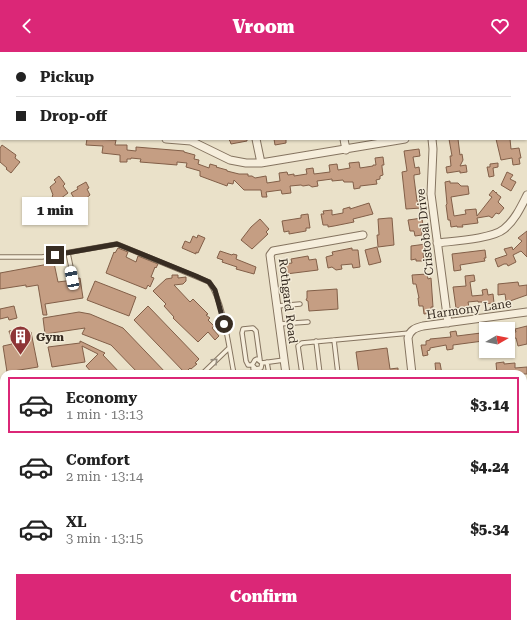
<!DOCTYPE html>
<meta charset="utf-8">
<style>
body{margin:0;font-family:"Roboto Serif",serif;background:#f6f6f6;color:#222;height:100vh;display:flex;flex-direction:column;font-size:15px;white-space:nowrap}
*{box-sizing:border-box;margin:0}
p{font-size:13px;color:#767676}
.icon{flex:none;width:22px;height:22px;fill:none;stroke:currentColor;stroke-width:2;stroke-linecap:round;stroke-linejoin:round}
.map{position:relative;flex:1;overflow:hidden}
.side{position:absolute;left:0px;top:318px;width:527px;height:258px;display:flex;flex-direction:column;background:#fff;border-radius:12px 12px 0 0;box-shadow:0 1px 3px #0004}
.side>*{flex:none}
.top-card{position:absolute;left:0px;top:0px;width:527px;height:88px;box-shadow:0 1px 3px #0004;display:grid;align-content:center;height:88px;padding:0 16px;background:#fff}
.needle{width:26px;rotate:81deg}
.tools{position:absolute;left:479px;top:270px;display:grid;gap:8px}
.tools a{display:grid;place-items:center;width:36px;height:36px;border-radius:0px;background:#fff;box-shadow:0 1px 3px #0004;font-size:20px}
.end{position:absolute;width:18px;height:18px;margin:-9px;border:5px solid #372c22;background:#fff;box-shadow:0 0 0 2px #fff}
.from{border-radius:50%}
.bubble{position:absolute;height:28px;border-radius:0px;background:#fff;box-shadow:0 1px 3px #0004;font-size:13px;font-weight:800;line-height:28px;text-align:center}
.car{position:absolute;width:12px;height:24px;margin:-12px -6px;border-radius:5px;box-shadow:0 0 3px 1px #0007;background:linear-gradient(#fff 24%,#345 0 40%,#fff 0 76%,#345 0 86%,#fff 0)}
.top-card b{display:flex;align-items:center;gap:14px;height:38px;font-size:15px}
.top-card b+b{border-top:1px solid #e0e0e0}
.top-card i{width:10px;height:10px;background:#222}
ul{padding:7px 0 0;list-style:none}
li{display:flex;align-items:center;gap:12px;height:56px;margin:0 8px 6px;padding:0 8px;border:2px solid transparent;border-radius:0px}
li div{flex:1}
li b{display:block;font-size:15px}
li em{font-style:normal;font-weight:800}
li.selected{border-color:#db2777}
li>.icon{width:36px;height:36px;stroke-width:1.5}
.button{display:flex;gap:8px;margin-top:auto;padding:8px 16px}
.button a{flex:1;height:46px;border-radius:0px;background:#db2777;color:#fff;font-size:16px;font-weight:800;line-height:46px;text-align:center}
header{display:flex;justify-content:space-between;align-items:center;height:52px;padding:0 16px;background:#db2777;color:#fff;font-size:18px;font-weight:800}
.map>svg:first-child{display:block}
</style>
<header><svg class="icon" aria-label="back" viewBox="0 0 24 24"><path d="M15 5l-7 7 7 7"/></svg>Vroom<svg class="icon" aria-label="heart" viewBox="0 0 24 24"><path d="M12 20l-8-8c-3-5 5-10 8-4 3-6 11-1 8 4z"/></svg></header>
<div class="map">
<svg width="527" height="576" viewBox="0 0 527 576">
<rect width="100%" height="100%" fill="#eae1c9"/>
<!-- building -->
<path fill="#c59e83" stroke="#825f48" d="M87 87 116 88 115 93H127V98L136 99V95L184 99V100L195 103 194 107 199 108 198 112 209 116 210 112 217 114 216 115 227 118V119L239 122H248V124H252L255 126 266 124 267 131 280 129 279 121 287 120 288 123 294 122V124L307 122 306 117 313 116 314 122 330 120 329 113 337 112 338 118 350 116 349 111 359 110 360 116 373 114V113H376L375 106 383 105 384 113H382V115L383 123 380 124V127L376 128 377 132 360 134V136L354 137 353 130H344L343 128 332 129V127L317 129 318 134 312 135 309 133 303 134 301 133 290 134 291 141 282 142 281 138 266 140 267 145H262L261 138H244L234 128 233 132 228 131 227 134 200 124V119L186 115 187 111 177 110V113L165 112 140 110 141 107 131 106V107H127V110H120V103L102 101 103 94 86 93Z
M228 87H247V89L231 92 230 89Z
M274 87H286V91L275 93Z
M449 87H458L460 103 462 102 463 108 460 114 466 113 467 120 460 121V119L447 121 446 115 451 114 450 104H452Z
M496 87H510L511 97 519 96 521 106H519L520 112 513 113 512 106 501 108Z
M2 93 16 103 15 106 20 110 11 121 6 117 7 116 0 110V96Z
M419 97 420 104 413 105 415 116 419 115 420 122 414 123V126L417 149H420L421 156 406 157 402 120 407 119 404 99Z
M498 111V115L493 116 494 124 489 125 487 115H490V112Z
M507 120 513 123 510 127 516 130 511 139 501 133Z
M59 124 65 132 63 134 68 141 56 150 52 144 53 143 50 135 56 130 54 128Z
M450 129V131H458L461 134H468L469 142 451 145 454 164 466 162 465 158 476 157 477 164 492 145 489 143 493 138 496 141V140L497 142 501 145 498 150 504 156 499 162 496 161 492 166 489 164 477 166 478 171 462 173 463 175H457V174L451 175 450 168H448L446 153 447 152 445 130Z
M86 130 89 136 87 137 90 143 78 153 71 141 78 137 77 135Z
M369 151 373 162 353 167 354 170 334 174 328 175V173H323L321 162H324L323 159 332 158V163L343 161V157L350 155V157Z
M308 162 310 176H306V179L289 182V179L284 180 282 169 301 166V163Z
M389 166H392L394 193 378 195 377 183H379L378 167Z
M422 166 423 174 421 175 422 183 415 184 414 179H410L408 168Z
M260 167 269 177 266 180 268 182 252 197 241 188 251 175Z
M527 179V205L521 199 513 203 516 210 508 214 507 212H504L498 215 495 207 507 203 504 197 512 195 513 198 522 189 518 186Z
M198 183 205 186 198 201 196 200V202L182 196 185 189 190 191 193 184 197 186Z
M426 192 427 199 423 200 424 209H416V207L411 208V194Z
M377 195 381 210 369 213 365 198Z
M118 196 128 200 126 205 136 210 138 204 158 212 156 216 155 215 151 225 154 226 150 235 148 233 146 237 106 221 114 200 115 201Z
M352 196V198H358L360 215 353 216 352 212 341 213 342 217 336 218 332 215 328 216 326 205 333 203 332 200Z
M485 198 486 206H484L485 209 460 213 461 218 454 219 452 202Z
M220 199 232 203 233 202 237 203 236 207 256 215 254 222 236 217 237 215 222 210 223 208 217 206Z
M308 204 309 208 316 207 318 218 286 222 284 212 292 211 291 207Z
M54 211 58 230 73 228 80 226 83 246 45 252 47 263H43L38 233 26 235V233L0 237V221Z
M427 222 428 227 431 226 433 255H431V261L424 262 423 254H419L418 246H419L416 232H413L412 223Z
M172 223H178V226L186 225V229L183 232 174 233 190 250 193 247 208 262 206 263 210 266 208 268 214 274 212 276 219 284 215 288 208 280 198 290 173 266 174 265 164 254 166 252 153 239 166 227 172 226Z
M474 223 475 229 470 230 472 244 483 243 482 238 487 237 488 243 493 242 494 251 483 252 482 250H478V249L468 250 469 255 456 256 453 235 466 234 465 224Z
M95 229 136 245 129 264 87 248Z
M518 230 519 234 527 233V243L510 249H506L505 242 498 243V232Z
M337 237 338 257 309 259 308 249 306 248 307 246V239Z
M14 254 17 266 9 268 8 265 0 267V257Z
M148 254 199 307 195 311 197 312 191 317 190 316 185 321 134 268Z
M79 260 90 262 123 276 167 322H139L111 293 82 282 85 276 45 282 43 266Z
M527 274V292L518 294 516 286 508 287V280H516L515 277Z
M16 278 17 282 31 280 38 315 7 320 3 294 12 292 9 279Z
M456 279 457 284 481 281V279H486V285L483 286V289L453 293V297L447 298 446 293 430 296V298L427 299 428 303 423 304 421 293H426V289L430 288V287L451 285 450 280Z
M80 289 105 301 103 303 121 322H93L86 314 98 302 82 294 85 310 52 315 48 295 80 291Z
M387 296 390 317 398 316V322H359L356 300Z
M504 310V312L515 311V316L527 315V322H497L496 311Z
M435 311H440L442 322H436Z"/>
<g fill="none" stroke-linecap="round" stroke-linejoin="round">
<defs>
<path id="service" d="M68 201 73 225
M0 205H42L117 192 209 230C224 250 229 297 234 322
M277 254 300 252
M279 272 308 270
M334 288 338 322
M316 289 320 322
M267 310 269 322
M262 311 261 316 256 317 252 313 255 308 257 307 262 311 284 308
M252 313H248L246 309 242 281 243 277 253 276 256 279 260 308
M253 316 254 322
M202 322 229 296
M302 322 298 294 302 291 410 281
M0 380 4 379"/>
<path id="minor" d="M65 0 66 1
M158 0V1
M241 0V1
M327 0V1
M419 0V1
M513 0V1
M0 23 1 28
M526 71 527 75
M166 87 191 89 230 108 246 111H261L405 87
M256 87 261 111
M344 87 346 98
M432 87 433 97 431 142 448 271
M437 191C453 189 492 187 504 177 515 168 521 155 527 143
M286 322 270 203 273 199 363 183
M412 322 408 286C410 278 415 276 423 274L527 260
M523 430 527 429
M523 544 527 547
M0 556 4 555
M36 572V576
M86 572 87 576
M198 572 202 576
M393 572V576"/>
<path id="secondary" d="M523 354H527
M0 501 4 500"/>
</defs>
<!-- service casing -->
<use href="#service" stroke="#857460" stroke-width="5.5"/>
<!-- minor casing -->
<use href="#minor" stroke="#857460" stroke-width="9"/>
<!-- secondary casing -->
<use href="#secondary" stroke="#675543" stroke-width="11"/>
<!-- service -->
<use href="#service" stroke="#f6eedc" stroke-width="3.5"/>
<!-- minor -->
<use href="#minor" stroke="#f6eedc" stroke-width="7"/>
<!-- secondary -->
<use href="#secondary" stroke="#f6eedc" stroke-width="9"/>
</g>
<!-- one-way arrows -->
<defs><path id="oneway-chevron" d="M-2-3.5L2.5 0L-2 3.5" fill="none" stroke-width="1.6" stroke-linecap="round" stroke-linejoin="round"/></defs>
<use stroke="#968d7f" href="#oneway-chevron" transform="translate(215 309) rotate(-44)"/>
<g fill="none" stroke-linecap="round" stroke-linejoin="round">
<!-- route -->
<path stroke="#372c22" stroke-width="5" d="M55 203 117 192 196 224 209 230 215 238 224 272"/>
</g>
<!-- icons -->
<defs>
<symbol id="building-pin" viewBox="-11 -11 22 30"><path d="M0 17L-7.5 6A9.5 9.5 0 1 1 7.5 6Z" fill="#8e3536" stroke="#f3ebd8"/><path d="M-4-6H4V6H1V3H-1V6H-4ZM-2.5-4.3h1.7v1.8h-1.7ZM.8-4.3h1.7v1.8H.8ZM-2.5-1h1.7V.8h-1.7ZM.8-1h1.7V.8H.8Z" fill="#fff"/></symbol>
</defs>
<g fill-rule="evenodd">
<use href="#building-pin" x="8" y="272" width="25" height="34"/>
</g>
<g text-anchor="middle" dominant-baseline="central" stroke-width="3" stroke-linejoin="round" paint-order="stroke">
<!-- street labels -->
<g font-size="12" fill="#372c22" stroke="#f3ebd8">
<text transform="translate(425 180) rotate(-96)">Cristobal Drive</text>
<text transform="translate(288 249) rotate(83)">Rothgard Road</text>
<text transform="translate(469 257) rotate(-8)">Harmony Lane</text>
</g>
<!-- poi labels -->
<g font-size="12" font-weight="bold" fill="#372c22" stroke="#f3ebd8" text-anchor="start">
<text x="36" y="285">Gym</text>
</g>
</g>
</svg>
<div class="tools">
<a><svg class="needle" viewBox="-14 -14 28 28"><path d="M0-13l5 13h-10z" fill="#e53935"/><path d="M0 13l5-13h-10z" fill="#767676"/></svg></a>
</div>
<i class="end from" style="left:224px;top:272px"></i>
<i class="end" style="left:55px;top:203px"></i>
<div class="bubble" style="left:22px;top:145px;width:66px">1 min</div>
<i class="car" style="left:72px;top:226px;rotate:349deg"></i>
<div class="top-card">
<b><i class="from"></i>Pickup</b>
<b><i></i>Drop-off</b>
</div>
<section class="side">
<ul>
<li class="selected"><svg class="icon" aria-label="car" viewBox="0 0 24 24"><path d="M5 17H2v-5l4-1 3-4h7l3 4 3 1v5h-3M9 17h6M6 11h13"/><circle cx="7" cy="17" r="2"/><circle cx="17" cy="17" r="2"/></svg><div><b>Economy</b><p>1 min · 13:13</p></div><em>$3.14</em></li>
<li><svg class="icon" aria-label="car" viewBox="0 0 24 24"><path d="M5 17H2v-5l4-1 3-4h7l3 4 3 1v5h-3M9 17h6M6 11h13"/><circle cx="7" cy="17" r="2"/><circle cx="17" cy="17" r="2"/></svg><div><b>Comfort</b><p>2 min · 13:14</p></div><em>$4.24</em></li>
<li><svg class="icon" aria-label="car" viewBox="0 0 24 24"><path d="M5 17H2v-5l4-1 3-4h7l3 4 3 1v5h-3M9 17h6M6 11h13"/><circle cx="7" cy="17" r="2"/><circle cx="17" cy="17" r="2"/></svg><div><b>XL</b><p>3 min · 13:15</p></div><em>$5.34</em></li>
</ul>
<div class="button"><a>Confirm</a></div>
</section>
</div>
